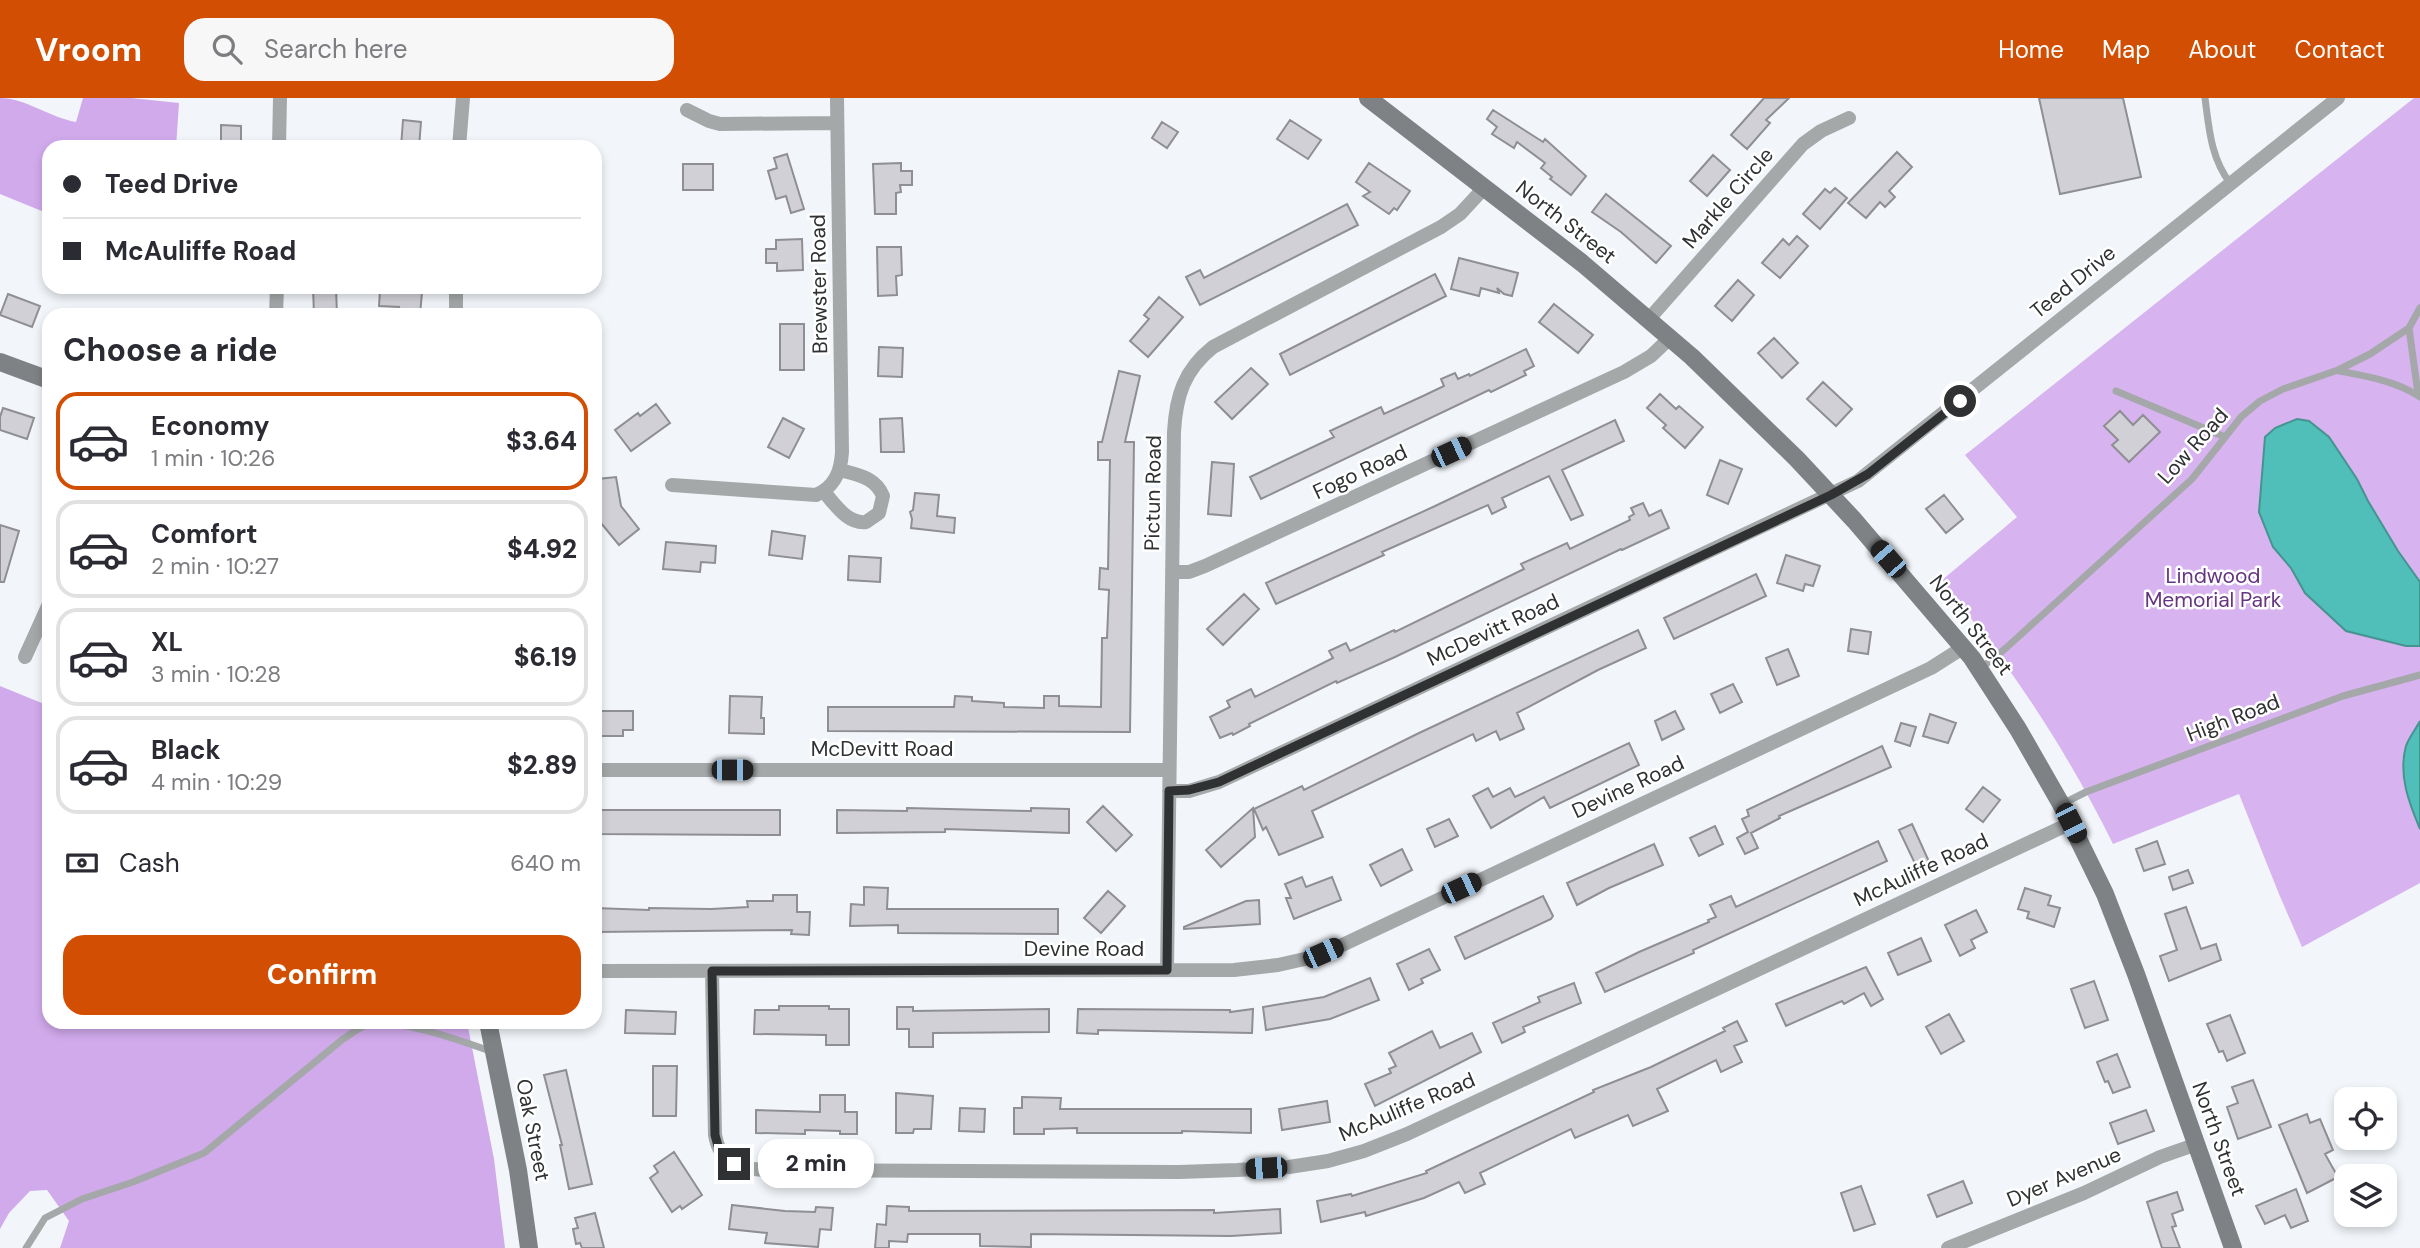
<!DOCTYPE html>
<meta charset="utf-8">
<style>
body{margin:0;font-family:"DM Sans",sans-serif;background:#f7f7f7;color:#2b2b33;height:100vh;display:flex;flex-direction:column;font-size:26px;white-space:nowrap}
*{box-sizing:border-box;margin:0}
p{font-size:23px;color:#7c7c81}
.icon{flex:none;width:38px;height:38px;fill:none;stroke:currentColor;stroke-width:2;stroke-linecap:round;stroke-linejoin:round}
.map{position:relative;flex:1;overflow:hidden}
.sheet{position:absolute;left:42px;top:210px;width:560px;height:721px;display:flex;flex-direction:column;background:#fff;border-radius:21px;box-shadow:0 4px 10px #0003}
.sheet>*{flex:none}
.guide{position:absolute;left:42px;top:42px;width:560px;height:154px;border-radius:21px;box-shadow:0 4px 10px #0003;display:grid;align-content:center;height:154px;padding:0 21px;background:#fff}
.tools{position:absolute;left:2334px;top:989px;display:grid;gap:14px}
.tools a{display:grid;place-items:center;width:63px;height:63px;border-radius:14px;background:#fff;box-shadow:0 4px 10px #0003;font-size:35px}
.end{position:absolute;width:32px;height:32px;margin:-16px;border:9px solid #2f3132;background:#fff;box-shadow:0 0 0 4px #fff}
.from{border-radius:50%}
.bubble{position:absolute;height:49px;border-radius:21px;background:#fff;box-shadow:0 4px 10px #0003;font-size:23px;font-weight:800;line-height:49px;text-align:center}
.car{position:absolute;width:21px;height:42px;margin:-21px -10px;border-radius:9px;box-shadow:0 0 5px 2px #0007;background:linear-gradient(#222 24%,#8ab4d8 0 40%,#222 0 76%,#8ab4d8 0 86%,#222 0)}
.guide b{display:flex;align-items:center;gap:24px;height:66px;font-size:26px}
.guide b+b{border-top:2px solid #e1e1e2}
.guide i{width:18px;height:18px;background:#2b2b33}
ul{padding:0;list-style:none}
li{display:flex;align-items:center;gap:21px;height:98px;margin:0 14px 10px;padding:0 7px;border:4px solid #e1e1e2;border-radius:21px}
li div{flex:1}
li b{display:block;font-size:26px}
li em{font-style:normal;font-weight:800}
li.selected{border-color:#d24e02}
li>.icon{width:63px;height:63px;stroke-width:1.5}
h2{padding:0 21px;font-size:32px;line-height:84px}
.pay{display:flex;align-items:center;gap:18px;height:77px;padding:0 21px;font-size:26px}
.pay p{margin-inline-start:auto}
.button{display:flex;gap:14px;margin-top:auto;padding:14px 21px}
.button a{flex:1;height:80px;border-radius:21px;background:#d24e02;color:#fff;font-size:28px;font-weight:800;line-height:80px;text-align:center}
header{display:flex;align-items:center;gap:42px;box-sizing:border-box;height:98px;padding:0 35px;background:#d24e02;color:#fff}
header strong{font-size:33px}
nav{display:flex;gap:38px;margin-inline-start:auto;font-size:24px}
.search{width:490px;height:63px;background:#f7f7f7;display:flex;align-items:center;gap:18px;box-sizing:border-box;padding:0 24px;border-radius:21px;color:#7c7c81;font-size:26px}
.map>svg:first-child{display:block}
</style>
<header>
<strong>Vroom</strong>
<div class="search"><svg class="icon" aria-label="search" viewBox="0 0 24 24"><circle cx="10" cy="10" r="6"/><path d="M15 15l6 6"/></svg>Search here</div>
<nav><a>Home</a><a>Map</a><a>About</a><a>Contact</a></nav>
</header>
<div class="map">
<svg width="2420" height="1150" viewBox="0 0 2420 1150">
<rect width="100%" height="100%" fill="#f2f6fa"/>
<!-- green -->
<path fill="#d7b3f0" d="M2414 0H2420V785L2302 849 2279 796 2239 696 2113 746C2066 651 2009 565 1941 483L2017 419 1965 357Z"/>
<!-- forest -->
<path fill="#d1aaec" d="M0 0C25 0 49 19 76 24L83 0H131L179 5 176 49H49V116L0 96Z
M0 588 49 608V924H467L494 1061 505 1150H60L69 1123 47 1092 30 1093 9 1115 0 1131Z"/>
<!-- water -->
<path fill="#50beb9" stroke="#469490" stroke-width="2" d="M2297 321 2309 323 2329 339 2357 381 2368 403 2398 453 2420 484V548H2406L2346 533 2305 495 2291 470 2273 449 2259 414 2265 339 2275 330Z
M2420 623V731C2409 705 2398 677 2406 648 2409 639 2416 631 2420 623Z"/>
<!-- building -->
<path fill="#d0d0d6" stroke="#8e8e93" stroke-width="2" d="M1764 0H1789L1766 22 1770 25 1747 51 1731 37Z
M2039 0H2123L2141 79 2060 96Z
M1493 12 1543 44 1545 41 1586 78 1571 97 1550 81 1552 79 1541 70 1545 65 1517 44 1514 50 1492 36 1497 29 1487 21Z
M403 22 421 24 419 49H401Z
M1290 22 1321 42 1308 61 1277 41Z
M1162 24 1178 34 1167 50 1152 40Z
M221 27 241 28V49H221Z
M1897 54 1912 69 1889 93 1895 99 1885 109 1880 104 1866 120 1848 105Z
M787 56 804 111 791 115 786 98 776 101 768 73 777 70 774 60Z
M1713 57 1730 72 1707 98 1690 83Z
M901 65V73H912V87H900L901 94 896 95V116H875L873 66Z
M1369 65 1410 93 1397 112 1394 110 1389 116 1363 98 1370 94 1356 84Z
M683 66H713V92H683Z
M1835 90 1847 100 1820 131 1803 116 1825 91 1830 95Z
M1606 96 1671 148 1656 165 1621 134 1592 114Z
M1347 106 1358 127 1200 207 1186 179 1200 172 1204 180Z
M1797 138 1808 148 1780 180 1762 165 1783 141 1789 147Z
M802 141 803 172 777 173V165H766V151H776V142Z
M877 149H901L902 177 896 178 897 197 878 198Z
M1459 160 1518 175 1512 198 1504 196 1497 190 1499 195 1481 190 1479 198 1451 191Z
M1435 176 1446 198 1290 277 1280 256Z
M1738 182 1754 197 1732 223 1715 208Z
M313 189H336L337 217H314Z
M380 192 422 194 420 217H398L399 209 379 208Z
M8 196 40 208 32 229 0 217Z
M1159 199 1183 219 1148 259 1130 243 1149 221 1144 217Z
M1554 206 1593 237 1578 255 1539 224Z
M780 226H804V272H780Z
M1774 240 1798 265 1782 280 1758 255Z
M879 249 903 250 902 279 878 278Z
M1526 251 1534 268 1524 273 1526 277 1491 294 1489 292 1261 401 1250 379 1334 339 1330 333 1381 309 1384 316 1423 298 1444 288 1441 281 1455 275 1458 281 1469 276 1470 278Z
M1251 270 1268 286 1232 321 1215 304Z
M1119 273 1140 278 1125 344H1134L1130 634 828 633V609H954L955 598 972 599V603L1004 605V609L1044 610V598H1059V608L1101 609 1102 540H1107L1109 492 1099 491 1100 470 1108 471 1110 362H1098V344H1102Z
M1823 284 1852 311 1836 328 1807 301Z
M1660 296 1676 311 1679 308 1703 329 1685 350 1663 330 1666 327 1647 310Z
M656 306 670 325 631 353 615 332 638 315 640 318Z
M3 310 34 320 27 341 0 332V319Z
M2120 313 2133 327 2143 317 2160 334 2129 364 2112 347 2118 342 2104 328Z
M783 320 804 331 789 360 768 349Z
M902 320 904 354H881L880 321Z
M1615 322 1624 343 1562 372 1583 417 1571 422 1549 378 1502 400 1506 409 1492 416 1488 407 1382 454 1384 457 1276 506 1266 485 1433 409Z
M1720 362 1742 371 1728 406 1707 397Z
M1212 364 1234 366 1231 418 1208 416Z
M616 379 621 408 639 431 619 447 601 425 598 381Z
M915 395 939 397 937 418 955 420 954 435 911 430 912 421 910 414 913 412Z
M1944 397 1963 421 1946 435 1926 411Z
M1643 405 1649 418 1661 412 1669 430 1622 452 1621 451 1395 559 1337 585 1336 583 1249 626 1250 628 1233 637 1232 635 1220 640 1210 619 1230 609 1227 603 1251 591 1255 599 1333 560 1329 553 1346 545 1350 553 1394 532 1395 534 1524 471 1521 466 1567 445 1570 451 1630 422 1629 419 1634 416 1631 410Z
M0 427 19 433 4 484H0Z
M772 433 805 438 802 461 769 457Z
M666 444 716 448 715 465 701 464 700 474 663 471Z
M1786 457 1820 468 1813 488 1805 486 1803 493 1777 485Z
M849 458 881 460 880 484 848 482Z
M1756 476 1766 498 1674 541 1664 520Z
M1244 496 1259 511 1223 547 1207 531Z
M1851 531 1871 534 1868 556 1848 553Z
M1638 532 1646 550 1598 572 1517 615 1524 631 1500 642 1496 633 1476 643 1473 636 1312 713 1323 739 1279 757 1266 729 1263 732 1254 711 1302 688 1304 692 1417 636Z
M1788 551 1799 578 1777 587 1766 560Z
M1733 586 1742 604 1720 615 1711 596Z
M730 598 762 599 761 620H764V636L729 635Z
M595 613H633V632H623V638H595Z
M1675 613 1684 631 1662 642 1655 623Z
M1930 616 1956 625 1948 645 1923 638Z
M1901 625 1916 629 1910 648 1895 643Z
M1629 645 1639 667 1550 710 1544 699 1491 730 1473 698 1488 690 1493 699 1510 690 1515 699Z
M1882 648 1891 669 1779 718 1780 720 1751 735 1758 750 1745 756 1737 740 1748 734 1742 721 1749 718 1747 712Z
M1983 689 2000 702 1983 724 1966 711Z
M1103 708 1132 737 1116 753 1087 724Z
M907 710 1031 713V710L1069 711V735L945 731V734L837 735V712L907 713Z
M1253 710 1255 739 1221 769 1206 752Z
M595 712H780V737L595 736Z
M1449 721 1458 738 1435 749 1427 731Z
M1912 726 1931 768 1919 774 1899 732Z
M1715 728 1723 746 1699 758 1690 740Z
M1878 743 1887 763 1693 852 1694 855 1605 894 1596 875 1639 854 1709 824 1708 822 1716 819 1710 807 1731 798 1736 809Z
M2157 743 2165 766 2144 773 2136 751Z
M1654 746 1663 767 1609 790 1577 807 1567 785Z
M1402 751 1412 772 1381 788 1370 767Z
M2188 772 2193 785 2173 792 2169 779Z
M1302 779 1306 789 1332 779 1341 802 1294 821 1286 800H1291L1285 786Z
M864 789 888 790 887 811H1058V836L898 835V827L850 828 851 806 864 807Z
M2025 790 2051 798 2048 807 2060 810 2054 829 2027 820 2029 814 2018 811Z
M1108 793 1125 808 1101 835 1084 820Z
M773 797H797V814H810L809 837 791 836 792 832 595 834V810L649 812V810L711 811 748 809 747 803H773Z
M1543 798 1553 818 1551 821 1465 861 1455 839Z
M1259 802 1260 826 1184 831V829L1246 803Z
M2186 809 2201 851 2216 846 2221 862 2169 883 2160 858 2177 852 2165 816Z
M1976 812 1987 834 1971 842 1975 850 1960 858 1945 827Z
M1921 840 1931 863 1898 877 1888 855Z
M1429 851 1440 872 1421 881 1423 885 1409 892 1397 866Z
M1866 869 1883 901 1871 908 1864 895 1844 906 1842 903 1786 928 1776 906Z
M1370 880 1379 902 1330 921 1266 932 1263 909 1324 899Z
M2094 883 2108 922 2085 930 2071 891Z
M1574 885 1581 905 1523 929 1525 934 1502 945 1493 925 1540 904 1538 899Z
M779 908H829V911H849V947H826V937L754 936 755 912H779Z
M897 909H913V913L1049 911V934L933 935V949H909V931H897Z
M1078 911 1230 912V914L1253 911 1252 935 1098 932V936L1077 935Z
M626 912 676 914 675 936 625 935Z
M1949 916 1964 943 1941 956 1926 929Z
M2230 917 2245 955 2227 963 2223 953 2219 954 2207 926Z
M1737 923 1747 943 1734 948 1742 964 1721 974 1716 962 1657 991 1668 1013 1633 1028 1628 1017 1575 1040 1571 1031 1480 1075 1485 1086 1465 1095 1459 1084 1424 1100 1366 1118 1365 1114 1321 1124 1317 1103 1351 1096 1352 1098 1427 1075 1426 1073 1594 994 1593 992 1651 969 1725 933 1723 930Z
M1432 933 1440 950 1472 935 1481 954 1375 1008 1365 986 1391 975 1389 971 1396 968 1389 955Z
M2117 956 2130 989 2113 995 2108 983 2105 984 2097 964Z
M653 968H677L676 1018H653Z
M566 972 592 1086 569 1091 560 1047H562L544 977Z
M2253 982 2271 1029 2238 1041 2227 1009 2238 1005 2232 989Z
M896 995 933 998 931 1031H914L913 1035H896Z
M820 997H845V1014H857V1036H840V1033L805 1032V1036L756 1035V1012L820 1014Z
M1022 999 1061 1000 1060 1011H1251V1035L1182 1033V1035H1077V1030L1044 1031V1036H1014V1010H1022Z
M1327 1003 1330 1024 1282 1032 1279 1011Z
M960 1010 985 1011 984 1034 959 1033Z
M2146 1012 2154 1033 2118 1046 2110 1025Z
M2307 1016 2310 1025 2320 1021 2333 1052 2325 1056 2338 1079 2307 1095 2279 1027Z
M674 1054 702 1097 682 1111 680 1108 672 1114 650 1080 658 1074 654 1068Z
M1963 1083 1972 1105 1937 1119 1928 1097Z
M1861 1088 1875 1126 1854 1133 1841 1095Z
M2296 1091 2308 1123 2291 1130 2285 1117 2265 1126 2256 1108Z
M2177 1094 2183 1112 2172 1116 2176 1128 2172 1129 2180 1150H2162L2147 1104Z
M732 1107 785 1113 815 1114 816 1109 833 1110 831 1132 820 1131 818 1149 765 1145 767 1135 729 1131Z
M887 1108 909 1109V1113L1214 1112V1115L1280 1111 1281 1135 1231 1138 1031 1136V1149L980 1148V1136H908L907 1144 889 1143V1150H875L877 1126 886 1127Z
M595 1115 604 1150H582L580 1145 576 1146 573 1131 578 1130 575 1120Z"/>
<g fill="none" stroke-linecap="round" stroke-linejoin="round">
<!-- lane -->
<path stroke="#a5a8a9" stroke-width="7" d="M2205 0C2209 31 2211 60 2230 85
M2409 230 2418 296
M2339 273C2366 278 2397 283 2420 299
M2116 293 2225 339
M1980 571 2006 550 2192 381 2241 319 2260 303 2283 291 2338 272 2370 256 2409 230 2420 210
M2062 706 2086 694 2343 598 2420 577
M26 1150 45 1120 82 1101 133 1084 204 1055 343 941C350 937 358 930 366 927 394 918 464 944 493 954"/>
<!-- street -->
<path stroke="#a5a8a9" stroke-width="14" d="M687 12 709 23 720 26 837 25
M279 49 280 0
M459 49 463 0
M456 189V217
M276 217 277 189
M1649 221 1803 46 1821 33 1849 20
M672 387 816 397C835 389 841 373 842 354L837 0
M824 394C836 407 847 426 866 424L879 415 883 398C875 379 858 377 840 372
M1173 474H1189L1205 468 1624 274 1651 258 1670 240
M25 559 49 506
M595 672H1169
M1169 693H1189L1219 684 1858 383 2338 0
M1167 872 1174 334C1176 298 1184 272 1213 249L1441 129 1460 116 1485 89
M595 873 1234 872 1278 867 1309 860 1338 849 1931 570 1964 549
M712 873 715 1037C720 1065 738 1070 763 1072L1179 1074 1237 1072 1289 1069 1328 1063 1364 1053 1407 1036 2071 725
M1948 1150 2084 1095 2160 1059 2197 1046"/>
<!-- secondary -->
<path stroke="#7f8284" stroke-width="18" d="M1368 0 1582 165 1692 259 1797 361 1854 422 1972 560 2018 631 2061 706 2105 796 2136 876 2233 1150
M0 264 49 282
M488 924 518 1072 529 1150"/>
</g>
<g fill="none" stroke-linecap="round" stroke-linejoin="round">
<!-- route -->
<path stroke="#2f3132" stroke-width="9" d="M734 1066 720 1055 715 1037 712 873 1167 872 1169 693 1189 692 1219 684 1831 397 1868 376 1960 303"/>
</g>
<g text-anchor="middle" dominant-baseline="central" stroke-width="5" stroke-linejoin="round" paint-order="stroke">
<!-- street labels -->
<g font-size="21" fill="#2f3132" stroke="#fff">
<text transform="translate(1728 100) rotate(-49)">Markle Circle</text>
<text transform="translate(1566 124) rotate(38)">North Street</text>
<text transform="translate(2073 184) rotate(-39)">Teed Drive</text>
<text transform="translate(819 186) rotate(-91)">Brewster Road</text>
<text transform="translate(2193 348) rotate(-48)">Low Road</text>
<text transform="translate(1360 374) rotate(-25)">Fogo Road</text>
<text transform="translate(1153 395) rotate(-89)">Pictun Road</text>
<text transform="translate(1971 527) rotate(52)">North Street</text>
<text transform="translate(1493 532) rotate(-25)">McDevitt Road</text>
<text transform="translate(2233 620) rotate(-21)">High Road</text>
<text x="882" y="651">McDevitt Road</text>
<text transform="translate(1628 689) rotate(-25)">Devine Road</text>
<text transform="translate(1921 772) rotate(-25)">McAuliffe Road</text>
<text x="1084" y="851">Devine Road</text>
<text transform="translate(1407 1009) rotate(-23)">McAuliffe Road</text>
<text transform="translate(533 1032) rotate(79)">Oak Street</text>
<text transform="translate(2219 1041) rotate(70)">North Street</text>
<text transform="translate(2064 1079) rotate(-23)">Dyer Avenue</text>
</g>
<!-- park labels -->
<g font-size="21" fill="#653581" stroke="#fff">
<text x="2213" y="478">Lindwood<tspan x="2213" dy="24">Memorial Park</tspan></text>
</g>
</g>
</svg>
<div class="tools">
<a><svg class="icon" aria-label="locate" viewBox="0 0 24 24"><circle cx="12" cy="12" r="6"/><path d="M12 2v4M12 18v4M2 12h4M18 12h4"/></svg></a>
<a><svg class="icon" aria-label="layers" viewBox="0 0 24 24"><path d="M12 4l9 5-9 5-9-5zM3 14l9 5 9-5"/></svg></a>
</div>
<i class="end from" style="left:1960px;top:303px"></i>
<i class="end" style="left:734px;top:1066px"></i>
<div class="bubble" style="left:758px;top:1041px;width:116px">2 min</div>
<i class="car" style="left:1451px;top:354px;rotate:65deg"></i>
<i class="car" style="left:1888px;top:461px;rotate:319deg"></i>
<i class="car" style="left:732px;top:672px;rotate:90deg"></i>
<i class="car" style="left:2071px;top:725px;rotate:153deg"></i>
<i class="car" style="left:1461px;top:790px;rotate:65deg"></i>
<i class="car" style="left:1323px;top:855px;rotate:66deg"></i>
<i class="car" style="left:1266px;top:1070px;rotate:267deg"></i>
<div class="guide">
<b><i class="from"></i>Teed Drive</b>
<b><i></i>McAuliffe Road</b>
</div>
<section class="sheet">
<h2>Choose a ride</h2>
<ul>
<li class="selected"><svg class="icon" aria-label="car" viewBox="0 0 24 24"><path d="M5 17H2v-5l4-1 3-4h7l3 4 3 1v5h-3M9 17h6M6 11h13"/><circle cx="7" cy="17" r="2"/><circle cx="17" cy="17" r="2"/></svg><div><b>Economy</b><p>1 min · 10:26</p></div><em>$3.64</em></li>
<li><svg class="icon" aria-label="car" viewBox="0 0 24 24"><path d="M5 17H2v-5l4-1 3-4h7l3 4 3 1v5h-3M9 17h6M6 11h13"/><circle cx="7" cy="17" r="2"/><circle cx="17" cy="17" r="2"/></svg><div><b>Comfort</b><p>2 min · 10:27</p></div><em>$4.92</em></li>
<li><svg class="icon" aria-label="car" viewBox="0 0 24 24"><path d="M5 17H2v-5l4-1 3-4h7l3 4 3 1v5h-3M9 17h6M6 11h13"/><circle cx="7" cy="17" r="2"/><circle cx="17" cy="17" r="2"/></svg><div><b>XL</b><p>3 min · 10:28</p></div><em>$6.19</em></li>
<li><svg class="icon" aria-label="car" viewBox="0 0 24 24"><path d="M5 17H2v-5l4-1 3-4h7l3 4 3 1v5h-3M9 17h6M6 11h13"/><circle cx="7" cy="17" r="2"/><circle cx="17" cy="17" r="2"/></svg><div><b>Black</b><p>4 min · 10:29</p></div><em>$2.89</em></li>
</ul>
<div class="pay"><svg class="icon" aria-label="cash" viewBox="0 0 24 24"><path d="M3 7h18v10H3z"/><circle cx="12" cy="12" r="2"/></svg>Cash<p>640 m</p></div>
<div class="button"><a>Confirm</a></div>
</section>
</div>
